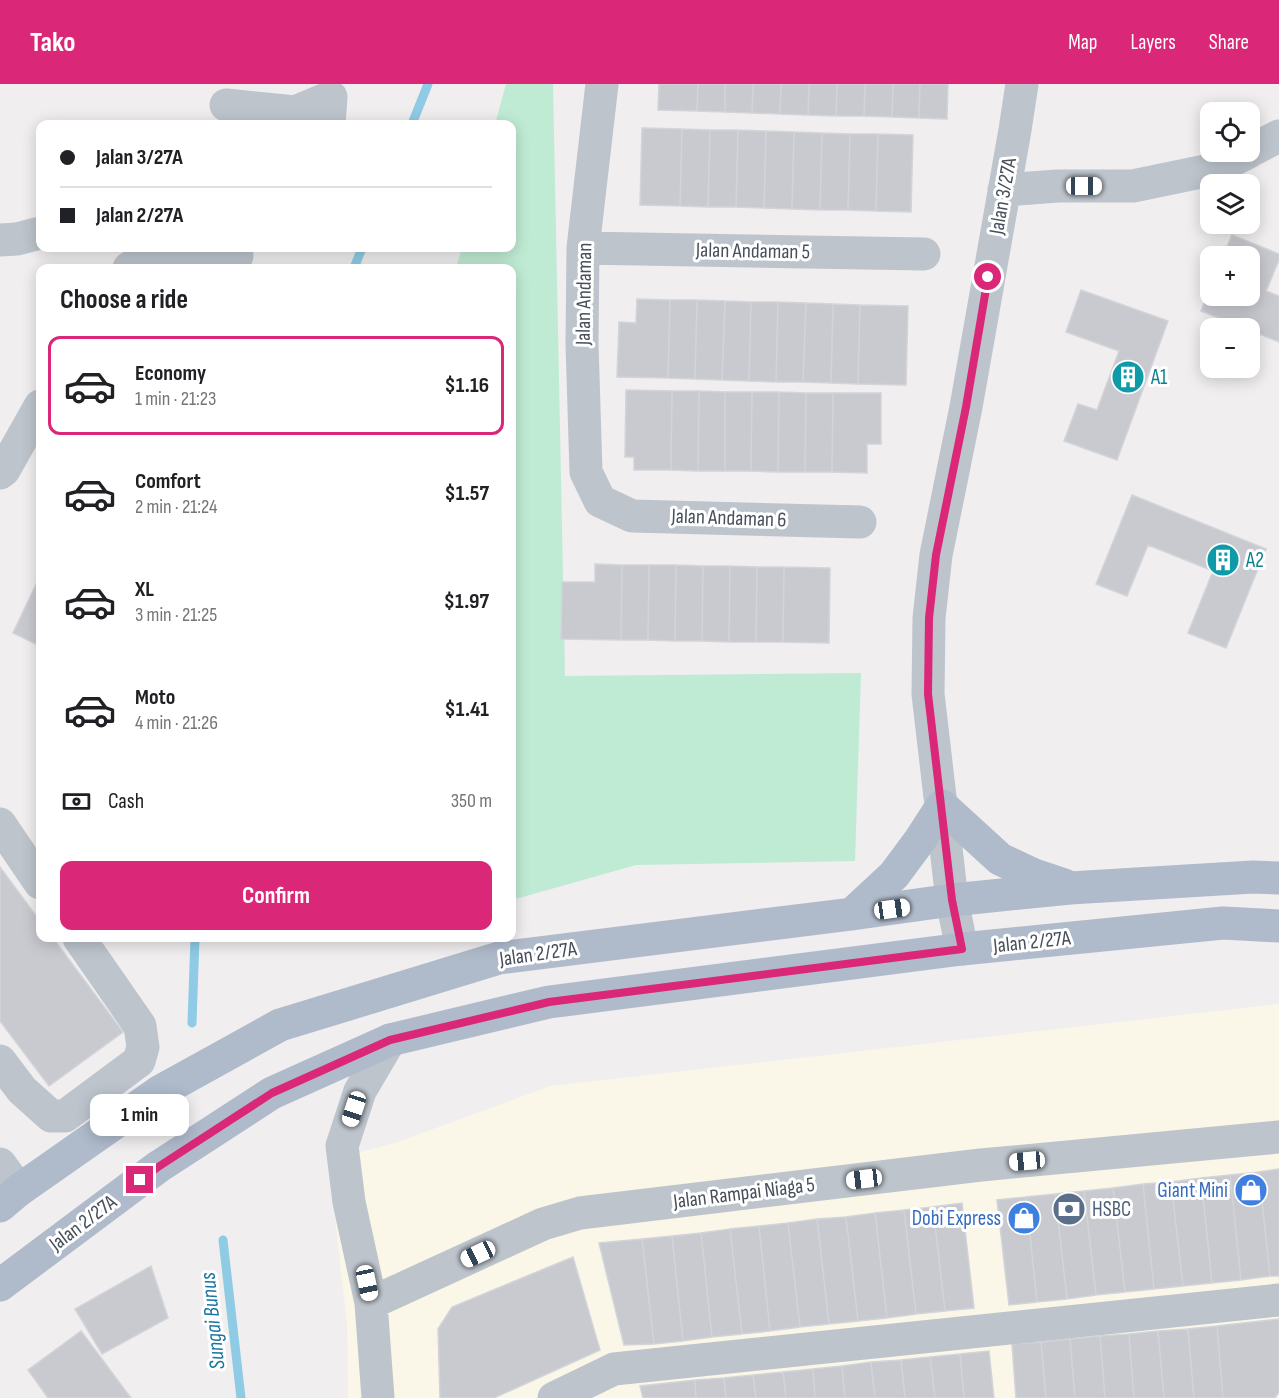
<!DOCTYPE html>
<meta charset="utf-8">
<style>
body{margin:0;font-family:"Sofia Sans Condensed",sans-serif;background:#f6f6f6;color:#202124;height:100vh;display:flex;flex-direction:column;font-size:22px;white-space:nowrap}
*{box-sizing:border-box;margin:0}
p{font-size:20px;color:#757577}
.icon{flex:none;width:33px;height:33px;fill:none;stroke:currentColor;stroke-width:2;stroke-linecap:round;stroke-linejoin:round}
.map{position:relative;flex:1;overflow:hidden}
.side{position:absolute;left:36px;top:180px;width:480px;height:678px;display:flex;flex-direction:column;background:#fff;border-radius:12px;box-shadow:0 3px 15px #0003}
.side>*{flex:none}
.guide{position:absolute;left:36px;top:36px;width:480px;height:132px;border-radius:12px;box-shadow:0 3px 15px #0003;display:grid;align-content:center;height:132px;padding:0 24px;background:#fff}
.tools{position:absolute;left:1200px;top:18px;display:grid;gap:12px}
.tools a{display:grid;place-items:center;width:60px;height:60px;border-radius:12px;background:#fff;box-shadow:0 3px 15px #0003;font-size:30px}
.end{position:absolute;width:27px;height:27px;margin:-14px;border:8px solid #db2777;background:#fff;box-shadow:0 0 0 3px #fff}
.from{border-radius:50%}
.bubble{position:absolute;height:42px;border-radius:12px;background:#fff;box-shadow:0 3px 15px #0003;font-size:20px;font-weight:700;line-height:42px;text-align:center}
.car{position:absolute;width:18px;height:36px;margin:-18px -9px;border-radius:8px;box-shadow:0 0 4px 2px #0007;background:linear-gradient(#fff 24%,#345 0 40%,#fff 0 76%,#345 0 86%,#fff 0)}
.guide b{display:flex;align-items:center;gap:21px;height:57px;font-size:22px}
.guide b+b{border-top:2px solid #e0e0e0}
.guide i{width:15px;height:15px;background:#202124}
ul{padding:0;list-style:none}
li{display:flex;align-items:center;gap:18px;height:99px;margin:0 12px 9px;padding:0 12px;border:3px solid transparent;border-radius:12px}
li div{flex:1}
li b{display:block;font-size:22px}
li em{font-style:normal;font-weight:700}
li.active{border-color:#db2777}
li>.icon{width:54px;height:54px;stroke-width:1.5}
h2{padding:0 24px;font-size:27px;line-height:72px}
.pay{display:flex;align-items:center;gap:15px;height:66px;padding:0 24px;font-size:22px}
.pay p{margin-inline-start:auto}
.button{display:flex;gap:12px;margin-top:auto;padding:12px 24px}
.button a{flex:1;height:69px;border-radius:12px;background:#db2777;color:#fff;font-size:24px;font-weight:700;line-height:69px;text-align:center}
header{display:flex;align-items:center;gap:36px;box-sizing:border-box;height:84px;padding:0 30px;background:#db2777;color:#fff}
header strong{font-size:28px}
nav{display:flex;gap:33px;margin-inline-start:auto;font-size:21px}
.map>svg:first-child{display:block}
</style>
<header>
<strong>Tako</strong>
<nav><a>Map</a><a>Layers</a><a>Share</a></nav>
</header>
<div class="map">
<svg width="1279" height="1314" viewBox="0 0 1279 1314">
<rect width="100%" height="100%" fill="#f0eeee"/>
<!-- commercial -->
<path fill="#faf7e8" d="M1279 920V1314H348L347 1241 329 1076 395 1059 550 1002Z"/>
<!-- green -->
<path fill="#bfebd4" d="M506 0H553L565 592 861 589 855 777 636 781 512 816V184H456L462 164H512V40H495Z"/>
<g fill="none" stroke-linecap="round" stroke-linejoin="round">
<!-- stream -->
<path stroke="#8fcbe5" stroke-width="9" d="M412 40 428 0
M354 184 362 164
M192 939 195 854
M223 1156 241 1314"/>
</g>
<!-- building -->
<path fill="#c8cad0" stroke="#d2d4d9" stroke-width="1.5" d="M659 0H698L697 27 658 26Z
M698 0H725V28L697 27Z
M725 0H753L752 29 725 28Z
M753 0H781L780 30 752 29Z
M781 0H809L808 31 780 30Z
M809 0H837L836 32 808 31Z
M837 0H865L864 32H836Z
M865 0H893L892 33 864 32Z
M893 0H920L919 34 892 33Z
M920 0H948L947 35 919 34Z
M642 44 682 45 680 122 640 121Z
M682 45 710 46 708 123 680 122Z
M710 46H738L736 123H708Z
M738 46 766 47 764 124 736 123Z
M766 47 794 48 792 125 764 124Z
M794 48 822 49 820 126 792 125Z
M822 49 850 50 848 126H820Z
M850 50H878L876 127 848 126Z
M878 50 913 51 911 128 876 127Z
M1232 151 1279 170V176L1266 207 1279 212V258L1250 246V244H1246L1201 227 1210 204V212H1250V172H1223Z
M1081 206 1168 237 1117 376 1064 357 1078 320 1097 326 1119 267 1066 248Z
M637 215 670 216 668 294 617 293 619 238 636 239Z
M670 216H697L695 295 668 294Z
M697 216 725 217 722 296 695 295Z
M725 217 751 218 749 297 722 296Z
M751 218H778L776 298 749 297Z
M778 218 806 219 803 298H776Z
M806 219 833 220 831 299 803 298Z
M833 220 860 221 858 300 831 299Z
M860 221 908 222 906 301 858 300Z
M626 306 672 307 671 386H634V373H625Z
M672 307H699L698 387 671 386Z
M699 307 725 308V387H698Z
M725 308H752L751 387H725Z
M752 308H779L778 388 751 387Z
M779 308 806 309 805 388H778Z
M806 309H833L832 388H805Z
M833 309H881V360H867V389L832 388Z
M1132 411 1266 465 1226 564 1188 549 1213 487 1148 461 1127 512 1096 500Z
M595 480 622 481 621 556 561 555 562 498H595Z
M622 481H649L648 556H621Z
M649 481H676L675 557 648 556Z
M676 481 703 482 702 557H675Z
M703 482H730L729 558 702 557Z
M730 482 757 483 756 558H729Z
M757 483H784L783 558H756Z
M784 483 830 484 829 559 783 558Z
M40 492V562L13 549Z
M0 783 40 837V854H53L123 948 49 1002 0 937Z
M1279 1085V1192H1270L1259 1088Z
M1259 1088 1270 1192 1241 1196 1230 1091Z
M1230 1091 1241 1196 1212 1199 1201 1094Z
M1201 1094 1212 1199 1183 1202 1171 1098Z
M1171 1098 1183 1202 1154 1205 1143 1100Z
M1143 1100 1154 1205 1125 1208 1113 1104Z
M1113 1104 1125 1208 1096 1211 1084 1107Z
M1084 1107 1096 1211 1067 1215 1055 1110Z
M1055 1110 1067 1215 1037 1218 1026 1113Z
M1026 1113 1037 1218 1009 1221 997 1116Z
M962 1119 974 1224 945 1227 933 1123Z
M933 1123 945 1227 916 1230 904 1126Z
M904 1126 916 1230 887 1234 875 1129Z
M875 1129 887 1234 858 1237 846 1133Z
M846 1133 858 1237 829 1240 817 1135Z
M817 1135 829 1240 800 1243 788 1139Z
M788 1139 800 1243 770 1247 759 1142Z
M759 1142 770 1247 742 1250 730 1145Z
M730 1145 742 1250 712 1253 701 1149Z
M701 1149 712 1253 683 1257 672 1152Z
M672 1152 683 1257 654 1260 642 1155Z
M642 1155 654 1260 624 1261 599 1159Z
M573 1173 600 1266 494 1314H440L438 1245 452 1223Z
M151 1182 168 1234 102 1270 75 1225Z
M1279 1235V1308L1275 1314H1223L1217 1242Z
M1217 1242 1223 1314H1194L1188 1245Z
M1188 1245 1194 1314H1164L1158 1247Z
M81 1247 131 1314H48L28 1286Z
M1158 1247 1164 1314H1134L1129 1250Z
M1129 1250 1134 1314H1105L1100 1252Z
M1100 1252 1105 1314H1075L1070 1255Z
M1070 1255 1075 1314H1046L1041 1258Z
M1041 1258 1046 1314H1016L1012 1260Z
M989 1267 994 1314H964L960 1270Z
M960 1270 964 1314H935L930 1273Z
M930 1273 935 1314H905L901 1276Z
M901 1276 905 1314H875L871 1278Z
M871 1278 875 1314H845L842 1282Z
M842 1282 845 1314H815L813 1285Z
M813 1285 815 1314H786L783 1288Z
M783 1288 786 1314H756L753 1291Z
M753 1291 756 1314H726L724 1294Z
M724 1294 726 1314H696L695 1296Z
M695 1296 696 1314H643L640 1302Z"/>
<g fill="none" stroke-linecap="round" stroke-linejoin="round">
<!-- minor -->
<path stroke="#bdc4cc" stroke-width="33" d="M602 0 583 164 582 260 586 388 600 417 632 432 860 438
M226 21 295 28 331 13 329 40
M1250 67 1279 52
M1004 106 1058 102H1133L1215 85 1249 68
M0 156 17 155 40 149
M583 164 924 170
M129 184 149 171 237 172 235 164
M0 389 4 386 40 322
M0 740 40 799
M962 865 952 816 928 610 929 534 936 471 966 323 1015 46 1022 0
M0 977 22 1006 51 1032H65L139 977 143 963 140 942 79 854
M0 1080 19 1106
M371 1219 543 1140 580 1129 981 1081 1279 1053
M378 1314 371 1219 349 1118 342 1062 360 1007 390 956
M554 1314 614 1285 1279 1216"/>
<!-- major -->
<path stroke="#afbacb" stroke-width="33" d="M852 830 894 791 920 756 942 722 1000 775 1034 791 1064 801
M0 1122 19 1106 159 1008 280 941 499 874 852 830 952 816 1070 804 1253 793 1279 794
M0 1201 158 1083 272 1009 390 956 549 918 962 865 1223 839 1279 842"/>
</g>
<g fill="none" stroke-linecap="round" stroke-linejoin="round">
<!-- route -->
<path stroke="#db2777" stroke-width="8" d="M140 1096 158 1083 272 1009 390 956 549 918 962 865 952 816 928 610 929 534 936 471 966 323 988 193"/>
</g>
<!-- icons -->
<defs>
<symbol id="building-disc" viewBox="-11 -11 22 22"><circle r="9.5" fill="#0f9aa8" stroke="#fff"/><path d="M-4-6H4V6H1V3H-1V6H-4ZM-2.5-4.3h1.7v1.8h-1.7ZM.8-4.3h1.7v1.8H.8ZM-2.5-1h1.7V.8h-1.7ZM.8-1h1.7V.8H.8Z" fill="#fff"/></symbol>
<symbol id="shop-disc" viewBox="-11 -11 22 22"><circle r="9.5" fill="#3f7fe0" stroke="#fff"/><path d="M-5-2.5h2.3a2.7 3.5 0 0 1 5.4 0H5L5.5 6h-11ZM-1.5-2.5h3a1.5 2.3 0 0 0-3 0Z" fill="#fff"/></symbol>
<symbol id="bank-disc" viewBox="-11 -11 22 22"><circle r="9.5" fill="#5c6f8a" stroke="#fff"/><path d="M-6-4H6V4H-6ZM0-2.3a2.3 2.3 0 1 0 0 4.6a2.3 2.3 0 1 0 0-4.6Z" fill="#fff"/></symbol>
</defs>
<g fill-rule="evenodd">
<use href="#building-disc" x="1109" y="274" width="38" height="38"/>
<use href="#building-disc" x="1204" y="457" width="38" height="38"/>
<use href="#shop-disc" x="1232" y="1087" width="38" height="38"/>
<use href="#bank-disc" x="1050" y="1106" width="38" height="38"/>
<use href="#shop-disc" x="1005" y="1115" width="38" height="38"/>
</g>
<g text-anchor="middle" dominant-baseline="central" stroke-width="6" stroke-linejoin="round" paint-order="stroke">
<!-- street labels -->
<g font-size="21" fill="#474f5a" stroke="#fff">
<text transform="translate(1003 112) rotate(-80)">Jalan 3/27A</text>
<text transform="translate(753 167) rotate(1)">Jalan Andaman 5</text>
<text transform="translate(584 210) rotate(-89)">Jalan Andaman</text>
<text transform="translate(729 434) rotate(2)">Jalan Andaman 6</text>
<text transform="translate(1032 858) rotate(-6)">Jalan 2/27A</text>
<text transform="translate(538 870) rotate(-8)">Jalan 2/27A</text>
<text transform="translate(744 1109) rotate(-7)">Jalan Rampai Niaga 5</text>
<text transform="translate(83 1139) rotate(-37)">Jalan 2/27A</text>
</g>
<!-- culture labels -->
<g font-size="21" fill="#0d838f" stroke="#fff" text-anchor="start">
<text x="1151" y="293">A1</text>
<text x="1246" y="476">A2</text>
</g>
<!-- shop labels -->
<g font-size="21" fill="#366cbe" stroke="#fff" text-anchor="end">
<text x="1228" y="1106">Giant Mini</text>
<text x="1001" y="1134">Dobi Express</text>
</g>
<!-- service labels -->
<g font-size="21" fill="#4e5e75" stroke="#fff" text-anchor="start">
<text x="1092" y="1125">HSBC</text>
</g>
<!-- water labels -->
<g font-size="22" font-style="italic" fill="#16749e" stroke="#fff">
<text transform="translate(213 1237) rotate(-96)">Sungai Bunus</text>
</g>
</g>
</svg>
<div class="tools">
<a><svg class="icon" aria-label="locate" viewBox="0 0 24 24"><circle cx="12" cy="12" r="6"/><path d="M12 2v4M12 18v4M2 12h4M18 12h4"/></svg></a>
<a><svg class="icon" aria-label="layers" viewBox="0 0 24 24"><path d="M12 4l9 5-9 5-9-5zM3 14l9 5 9-5"/></svg></a>
<a>+</a>
<a>−</a>
</div>
<i class="end from" style="left:988px;top:193px"></i>
<i class="end" style="left:140px;top:1096px"></i>
<div class="bubble" style="left:90px;top:1010px;width:99px">1 min</div>
<i class="car" style="left:1084px;top:102px;rotate:90deg"></i>
<i class="car" style="left:892px;top:825px;rotate:82deg"></i>
<i class="car" style="left:354px;top:1025px;rotate:198deg"></i>
<i class="car" style="left:1027px;top:1077px;rotate:265deg"></i>
<i class="car" style="left:864px;top:1095px;rotate:263deg"></i>
<i class="car" style="left:478px;top:1170px;rotate:245deg"></i>
<i class="car" style="left:367px;top:1199px;rotate:168deg"></i>
<div class="guide">
<b><i class="from"></i>Jalan 3/27A</b>
<b><i></i>Jalan 2/27A</b>
</div>
<section class="side">
<h2>Choose a ride</h2>
<ul>
<li class="active"><svg class="icon" aria-label="car" viewBox="0 0 24 24"><path d="M5 17H2v-5l4-1 3-4h7l3 4 3 1v5h-3M9 17h6M6 11h13"/><circle cx="7" cy="17" r="2"/><circle cx="17" cy="17" r="2"/></svg><div><b>Economy</b><p>1 min · 21:23</p></div><em>$1.16</em></li>
<li><svg class="icon" aria-label="car" viewBox="0 0 24 24"><path d="M5 17H2v-5l4-1 3-4h7l3 4 3 1v5h-3M9 17h6M6 11h13"/><circle cx="7" cy="17" r="2"/><circle cx="17" cy="17" r="2"/></svg><div><b>Comfort</b><p>2 min · 21:24</p></div><em>$1.57</em></li>
<li><svg class="icon" aria-label="car" viewBox="0 0 24 24"><path d="M5 17H2v-5l4-1 3-4h7l3 4 3 1v5h-3M9 17h6M6 11h13"/><circle cx="7" cy="17" r="2"/><circle cx="17" cy="17" r="2"/></svg><div><b>XL</b><p>3 min · 21:25</p></div><em>$1.97</em></li>
<li><svg class="icon" aria-label="car" viewBox="0 0 24 24"><path d="M5 17H2v-5l4-1 3-4h7l3 4 3 1v5h-3M9 17h6M6 11h13"/><circle cx="7" cy="17" r="2"/><circle cx="17" cy="17" r="2"/></svg><div><b>Moto</b><p>4 min · 21:26</p></div><em>$1.41</em></li>
</ul>
<div class="pay"><svg class="icon" aria-label="cash" viewBox="0 0 24 24"><path d="M3 7h18v10H3z"/><circle cx="12" cy="12" r="2"/></svg>Cash<p>350 m</p></div>
<div class="button"><a>Confirm</a></div>
</section>
</div>
